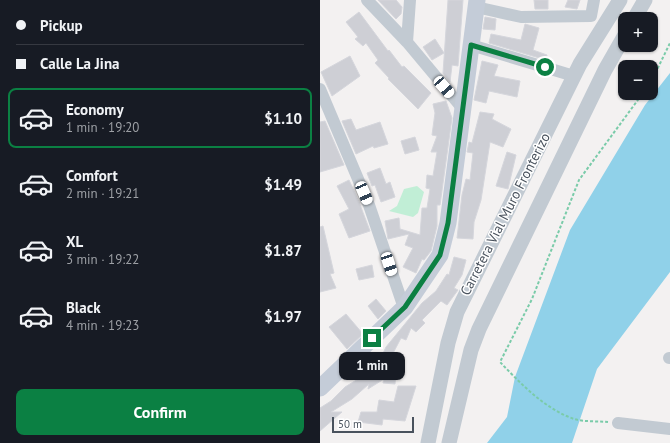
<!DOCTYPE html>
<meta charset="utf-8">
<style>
body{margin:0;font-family:"PT Sans",sans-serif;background:#20242c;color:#f1f3f6;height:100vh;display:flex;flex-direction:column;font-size:15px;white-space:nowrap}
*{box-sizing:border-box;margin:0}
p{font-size:13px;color:#9ea1a6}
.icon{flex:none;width:22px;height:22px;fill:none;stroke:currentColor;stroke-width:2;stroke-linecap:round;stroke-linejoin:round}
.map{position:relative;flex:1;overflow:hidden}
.details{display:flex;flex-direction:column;background:#171b24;width:320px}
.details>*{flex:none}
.banner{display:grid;align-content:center;height:88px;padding:0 16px;background:#171b24}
.fabs{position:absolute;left:298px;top:12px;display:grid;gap:8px}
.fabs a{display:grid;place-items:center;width:40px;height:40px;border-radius:8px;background:#171b24;box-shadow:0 1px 3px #0004;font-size:20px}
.scale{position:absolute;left:12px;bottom:10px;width:82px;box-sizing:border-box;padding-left:4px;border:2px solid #49525d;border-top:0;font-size:11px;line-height:14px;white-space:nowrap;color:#49525d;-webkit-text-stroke:3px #fff;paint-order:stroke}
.end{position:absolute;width:18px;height:18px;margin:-9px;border:5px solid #0b8043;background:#fff;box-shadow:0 0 0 2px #fff}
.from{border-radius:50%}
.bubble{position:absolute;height:28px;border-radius:8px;background:#171b24;box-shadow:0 1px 3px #0004;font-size:13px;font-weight:800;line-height:28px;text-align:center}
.car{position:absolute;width:12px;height:24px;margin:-12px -6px;border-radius:5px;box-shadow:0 0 3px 1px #0007;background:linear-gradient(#fff 24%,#345 0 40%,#fff 0 76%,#345 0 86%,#fff 0)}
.banner b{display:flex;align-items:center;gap:14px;height:38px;font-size:15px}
.banner b+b{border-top:1px solid #363941}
.banner i{width:10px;height:10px;background:#f1f3f6}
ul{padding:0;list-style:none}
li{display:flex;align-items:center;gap:12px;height:60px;margin:0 8px 6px;padding:0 8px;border:2px solid transparent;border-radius:8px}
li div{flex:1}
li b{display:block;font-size:15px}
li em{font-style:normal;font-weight:800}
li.current{border-color:#0b8043}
li>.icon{width:36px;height:36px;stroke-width:1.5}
.action{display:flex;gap:8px;margin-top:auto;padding:8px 16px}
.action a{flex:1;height:46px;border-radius:8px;background:#0b8043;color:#fff;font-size:16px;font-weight:800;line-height:46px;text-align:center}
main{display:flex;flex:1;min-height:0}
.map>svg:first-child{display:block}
</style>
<main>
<section class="details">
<div class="banner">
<b><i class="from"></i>Pickup</b>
<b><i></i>Calle La Jina</b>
</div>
<ul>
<li class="current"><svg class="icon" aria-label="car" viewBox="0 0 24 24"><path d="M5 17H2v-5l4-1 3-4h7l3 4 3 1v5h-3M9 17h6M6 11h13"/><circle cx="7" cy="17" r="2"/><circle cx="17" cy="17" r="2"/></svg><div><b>Economy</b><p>1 min · 19:20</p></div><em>$1.10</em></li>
<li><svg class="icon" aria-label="car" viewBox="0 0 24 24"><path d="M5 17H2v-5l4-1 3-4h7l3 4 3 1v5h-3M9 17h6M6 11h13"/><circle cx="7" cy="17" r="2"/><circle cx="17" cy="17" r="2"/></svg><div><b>Comfort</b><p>2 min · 19:21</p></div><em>$1.49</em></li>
<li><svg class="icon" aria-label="car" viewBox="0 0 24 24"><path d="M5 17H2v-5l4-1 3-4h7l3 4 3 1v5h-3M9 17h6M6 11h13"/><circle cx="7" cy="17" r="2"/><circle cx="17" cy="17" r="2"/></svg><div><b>XL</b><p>3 min · 19:22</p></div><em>$1.87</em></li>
<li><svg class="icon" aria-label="car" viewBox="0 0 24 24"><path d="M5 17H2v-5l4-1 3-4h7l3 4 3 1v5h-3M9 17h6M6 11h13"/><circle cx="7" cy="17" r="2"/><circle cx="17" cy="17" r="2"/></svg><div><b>Black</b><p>4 min · 19:23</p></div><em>$1.97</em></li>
</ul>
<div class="action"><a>Confirm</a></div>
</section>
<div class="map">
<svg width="350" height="443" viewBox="0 0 350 443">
<rect width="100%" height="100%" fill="#f3f1f1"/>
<!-- green -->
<path fill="#c1eed6" d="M97 186 104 192 98 213 93 217 69 211 77 206 84 189Z"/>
<!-- water -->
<path fill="#90d1e9" d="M350 73V272L277 369 252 443H167L187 417 195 377 250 230 325 105Z"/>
<!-- building -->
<path fill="#cecfd5" stroke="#d5d6dc" d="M58 0H76L82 7 81 14 76 19Z
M128 0H143L138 66 132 65 130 82 123 73Z
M214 0H228V9H215Z
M248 0H260L257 9 245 7Z
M39 12 68 51 69 50 82 67 84 66 111 93 98 109 68 79 69 78 55 63 58 60 46 43 43 46 35 39 38 37 26 22Z
M165 17 176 19 175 30 163 29Z
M205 24 219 28 213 50 227 55 226 60 169 43 171 34 201 40Z
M115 39 124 53 112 60 103 47Z
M30 56 40 76 12 96 1 72Z
M162 61 178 65 174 76 200 81 197 97 169 91 166 103 154 100Z
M126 101 132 118 120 205H117V226L111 251 104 260 102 259 96 273 83 267 93 248 85 245 89 234 68 239 65 221 79 218 80 229 100 235 102 208H107L110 189 106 188 107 175 113 176 117 152H111L117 136 112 135 115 113 113 104Z
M160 112 174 114 172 119 191 129 183 147 170 142 161 200 154 222 153 239 137 238 142 195 146 179 150 180 153 153 147 152 149 142 152 143Z
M31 119 36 130 60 122 68 144 54 148 53 146 36 154 22 121Z
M5 121 24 165 0 172V122Z
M95 137 99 150 85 154 81 141Z
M187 152 196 155 188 189 176 186Z
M60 168 66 184 70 182 75 197 61 202 55 185 52 186 47 173Z
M29 180 39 202 50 231 29 238 19 214 29 209 17 186Z
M3 226 14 273 10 274 16 288 0 292V227Z
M134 257 146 260 142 275 134 288 138 290 127 305 121 301 102 320 105 323 96 332 91 328 86 340 81 338 69 361 71 363 77 364 75 384 63 383 64 379 48 389 49 384 32 399 11 412H22L0 431V408L11 401 25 387 56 368 66 347 102 303 116 291 127 274 129 275Z
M52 265 54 277 39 280 36 269Z
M56 299 66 311 58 319 48 306Z
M26 314 43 334 27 349 9 327Z
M78 386H96L85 421 63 419 62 425 38 422 41 412H57L59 400 74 402Z"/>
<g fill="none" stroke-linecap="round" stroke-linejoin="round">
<!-- path -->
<path stroke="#7acba9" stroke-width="2" stroke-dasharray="3 2" stroke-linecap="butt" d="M331 82 350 43
M288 422C277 421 264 422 254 419 225 409 200 383 180 362L212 299 259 180 323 93"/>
<!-- minor -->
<path stroke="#c2cad2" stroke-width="12" d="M47 0 87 42 143 109
M156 7 201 17 271 16 274 0
M87 42 90 0
M151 45 254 76
M0 89 49 205 84 308
M349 358H350
M298 423 350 429"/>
<!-- tertiary -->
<path stroke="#c2cad2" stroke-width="15" d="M314 19 325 0
M108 443 128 343 137 312 260 64 300 0
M129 443 151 350 159 329 285 70 305 35"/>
<!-- secondary -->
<path stroke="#c4ccd8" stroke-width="17" d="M0 388 85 307 120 255 128 223 157 0"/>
</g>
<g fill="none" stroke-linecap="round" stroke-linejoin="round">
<!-- route -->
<path stroke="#0b8043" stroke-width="5" d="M52 338 85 307 120 255 128 223 151 45 225 67"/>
</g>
<g text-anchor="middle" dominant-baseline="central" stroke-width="3" stroke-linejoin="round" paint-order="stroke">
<!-- street labels -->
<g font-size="14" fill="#49525d" stroke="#fff">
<text transform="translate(185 214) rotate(-63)">Carretera Vial Muro Fronterizo</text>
</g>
</g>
</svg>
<div class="fabs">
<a>+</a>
<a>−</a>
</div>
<div class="scale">50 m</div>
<i class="end from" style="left:225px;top:67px"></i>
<i class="end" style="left:52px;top:338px"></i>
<div class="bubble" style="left:19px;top:352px;width:66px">1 min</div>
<i class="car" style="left:124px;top:87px;rotate:139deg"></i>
<i class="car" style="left:44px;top:193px;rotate:157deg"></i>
<i class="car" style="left:69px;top:264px;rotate:162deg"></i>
</div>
</main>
